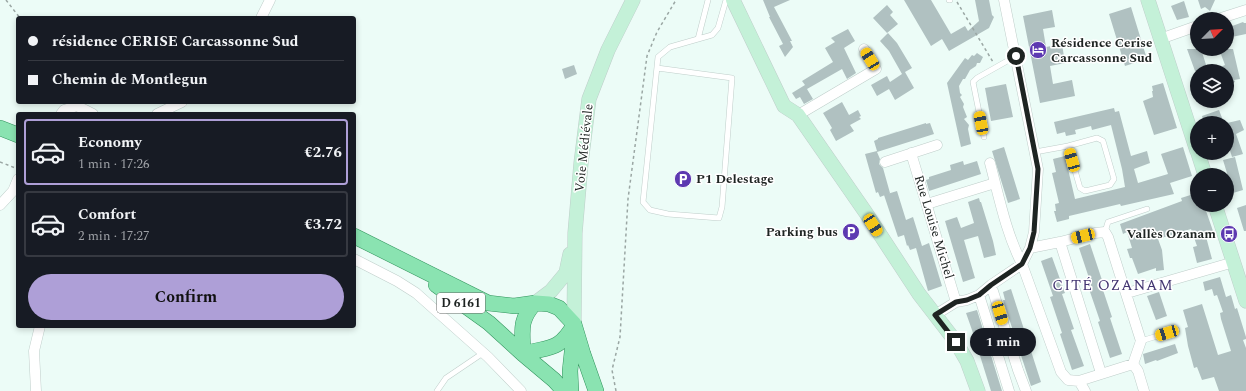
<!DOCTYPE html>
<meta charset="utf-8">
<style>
body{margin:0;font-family:Spectral,serif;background:#20242c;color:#f1f3f6;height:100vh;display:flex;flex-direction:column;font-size:15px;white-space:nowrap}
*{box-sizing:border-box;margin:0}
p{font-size:13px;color:#9ea1a6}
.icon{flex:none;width:22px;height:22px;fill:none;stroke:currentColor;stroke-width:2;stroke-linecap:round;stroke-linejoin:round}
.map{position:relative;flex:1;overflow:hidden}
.details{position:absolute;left:16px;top:112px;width:340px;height:216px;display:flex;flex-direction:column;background:#171b24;border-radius:4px;box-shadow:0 2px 6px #0003}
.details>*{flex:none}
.guide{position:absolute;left:16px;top:16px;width:340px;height:88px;border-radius:4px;box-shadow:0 2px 6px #0003;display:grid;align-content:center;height:88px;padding:0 12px;background:#171b24}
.needle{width:26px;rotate:66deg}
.controls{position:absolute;left:1190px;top:12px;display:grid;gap:8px}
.controls a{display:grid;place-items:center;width:44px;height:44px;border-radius:50%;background:#171b24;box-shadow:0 2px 6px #0003;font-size:20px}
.end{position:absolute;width:18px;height:18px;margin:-9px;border:5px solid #1e2422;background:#fff;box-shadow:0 0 0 2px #fff}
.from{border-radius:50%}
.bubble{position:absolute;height:28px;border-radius:14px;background:#171b24;box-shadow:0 2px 6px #0003;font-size:13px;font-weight:700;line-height:28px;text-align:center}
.car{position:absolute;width:12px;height:24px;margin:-12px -6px;border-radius:5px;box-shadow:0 0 3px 1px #0007;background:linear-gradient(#f5c518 24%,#345 0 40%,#f5c518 0 76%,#345 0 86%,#f5c518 0)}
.guide b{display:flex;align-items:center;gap:14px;height:38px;font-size:15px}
.guide b+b{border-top:1px solid #363941}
.guide i{width:10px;height:10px;background:#f1f3f6}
ul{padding:7px 0 0;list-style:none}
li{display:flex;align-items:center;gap:12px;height:66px;margin:0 8px 6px;padding:0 4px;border:2px solid #363941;border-radius:4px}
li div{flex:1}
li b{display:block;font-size:15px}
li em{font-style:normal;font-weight:700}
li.current{border-color:#ae9fd7}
li>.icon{width:36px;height:36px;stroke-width:1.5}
.primary-button{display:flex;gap:8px;margin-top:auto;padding:8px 12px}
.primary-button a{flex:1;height:46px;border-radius:24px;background:#ae9fd7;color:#111;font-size:16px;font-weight:700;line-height:46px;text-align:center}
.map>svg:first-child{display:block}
</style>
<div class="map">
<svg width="1246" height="391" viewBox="0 0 1246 391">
<rect width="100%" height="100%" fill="#ecfcf7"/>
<!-- building -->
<path fill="#b0c1c1" d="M763 0H790L774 7 792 41H790L793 47 785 57 779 46 783 44 769 17H770Z
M904 0H931L951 34 965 26 968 31 979 21 975 0H989L992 15 994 17 989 28 949 51 942 39 931 46Z
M1198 0H1215L1210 11 1205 7 1201 9Z
M1184 1 1189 17 1177 20 1171 6Z
M887 5 893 12 890 15 898 24 887 33 873 18Z
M1131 7 1147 59 1125 66 1109 14Z
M1052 10 1055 27 1043 29 1046 47 1062 44 1065 63 1050 66 1053 84 1072 80 1075 96 1040 103 1023 16Z
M1243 22 1244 23H1246V34L1227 38V28Z
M848 29 855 41 844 48 856 73 847 79 842 69 807 89 813 99 804 104 800 97 796 99 792 93 805 85 802 81 833 62 825 48 835 42 831 38Z
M888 33 897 43 912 68 905 72 914 88 895 100 889 89 877 96 871 85 887 76 890 82 902 74 889 51 880 41Z
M1187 49H1201L1208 71H1195Z
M1219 49H1233L1240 79 1234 80 1235 82 1227 85V71H1211L1225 65Z
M977 53 983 57 980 63H977L976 66 970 70 965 79H963L959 86 960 93 962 95 960 97 964 104 963 107 967 117 964 119 969 125 968 129 971 144 961 147 947 83 965 58 968 60 972 55 974 56Z
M574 65 577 74 565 79 562 69Z
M1163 83 1177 128 1154 135 1143 101 1153 97 1152 91H1153L1152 86Z
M1006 84 1013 117 991 121 985 88Z
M842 102 849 115 858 110 861 116 859 117 861 119 850 125 854 131 836 141 830 130 832 128 823 113Z
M1114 108 1115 112 1119 111 1131 156 1147 151 1150 163 1134 169 1138 183 1168 174 1161 154 1183 147 1192 176 1170 183 1174 194 1121 206 1120 204 1069 216V219L1057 222 1054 211H1056L1055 204 1059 203 1052 173 1056 172 1053 159 1065 156 1075 199 1125 187 1122 169 1111 125 1092 130 1091 126 1075 130 1076 134 1066 136 1065 132 1057 134 1054 122Z
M1219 110 1224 123H1204L1202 116Z
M1240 120 1244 130 1236 134 1243 154 1232 157 1227 141V123Z
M926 123V124L930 123 934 134 877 152 880 159 879 164 883 168 890 193 880 197 878 192 876 193 865 154 877 151 874 141 878 139V138Z
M1004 147 1020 199 1008 203 992 151Z
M1235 157 1243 190 1233 193 1223 160Z
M963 161 964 165 977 161 981 174 929 191 926 180 929 179V177L951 170 950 165Z
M897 191 906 220 913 217 922 246 929 243 942 286 928 291 916 248 910 250 908 245 907 246 904 235 898 237 884 195Z
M1197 193V205H1204L1213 231 1205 233 1212 259 1197 263 1193 247 1197 246 1191 229 1158 239 1162 250 1164 270 1156 271V268L1138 274 1132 258H1130L1127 249 1132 248 1127 232 1123 234 1120 224 1182 201 1181 198Z
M979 198 980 202H981L993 241 996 255 984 258 978 236 964 240 975 278 963 282 945 221 957 217 961 228 974 223 968 202Z
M1246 205V231H1244L1237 208Z
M1090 244 1102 280 1100 281 1112 317 1110 318 1122 354 1110 358 1098 322 1100 321 1088 286 1091 284 1079 248Z
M1052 257 1065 293 1062 294 1074 329 1071 330 1084 366 1072 370 1060 334 1062 333 1050 297 1053 296 1041 261Z
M1220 277 1226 297 1231 295 1235 309 1237 308 1246 337V339L1243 340 1246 348V391H1219L1214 377 1202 380 1197 367 1194 368 1188 346 1185 328 1188 327 1183 310 1202 304 1218 355 1231 351 1221 319 1220 313 1223 312 1217 295 1214 296 1212 289 1205 291 1203 282Z
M1011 289 1041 382 1031 386 1003 300H1005L1003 292Z
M1159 292 1167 316 1156 320 1147 296Z
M977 310 1002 391H991L972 330 966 313Z
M1175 344 1178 353 1157 361 1156 360 1145 364 1143 354Z"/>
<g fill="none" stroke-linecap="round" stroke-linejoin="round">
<defs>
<path id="lane" d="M949 0H950
M698 39 708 0
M657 68 732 78 722 207 719 218 668 214 650 210 643 202C648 154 653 105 658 57L670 47 712 35 718 28 726 0
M984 137 973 82 977 78 1016 56
M1035 152 1068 146 1097 138 1103 141 1114 179 1110 185 1085 191 1080 188 1068 146
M1105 232 1108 222 1147 209
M1141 341 1177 330
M437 391 446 378 483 353"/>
<path id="street" d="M261 18 270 0
M1218 19 1246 10
M1160 39 1197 26
M61 114 64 110 77 106 93 114
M157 114 182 102
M798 115 876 69 864 49
M911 153 956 302
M885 162 937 145
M990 163C999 197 1006 233 1022 264L1061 372 1068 380 1079 381 1133 364 1141 341 1108 237 1105 232 1095 233 1060 242 1030 248
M927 204 995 183
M0 205 13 191 18 179
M1060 242 1101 373
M354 259 397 281 416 293 488 357 521 391
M991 285 1018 370 1026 391
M1127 293 1234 262
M979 295 1009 391
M935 315 956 302 967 300 979 295 991 285 1022 264 1030 248 1034 232 1038 169 1004 0
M1133 364 1138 371 1144 391
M1079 381 1085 391
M36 391 34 351 40 326"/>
<path id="secondary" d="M733 0 784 106 798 115 866 213 919 294 956 342 967 361 978 391
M1148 0 1197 151
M1198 153 1205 175
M1215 205 1246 301
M535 303 551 291 566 273 570 254
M574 324 575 233 581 163 589 99 608 50 633 0"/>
<path id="primary" d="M0 128 18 135
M354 236 488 303 514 306 535 303 549 304 559 308 574 324 583 354 596 391
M436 285 489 323 523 354 554 380 564 391
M523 354C550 346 558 352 574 325
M523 354C523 332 518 321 535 303
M571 391 570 371 574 333"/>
</defs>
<!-- lane casing -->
<use href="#lane" stroke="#bfceca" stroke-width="6"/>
<!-- street casing -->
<use href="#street" stroke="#bfceca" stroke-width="11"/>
<!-- secondary casing -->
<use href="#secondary" stroke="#bfceca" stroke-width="15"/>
<!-- primary casing -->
<use href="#primary" stroke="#32945d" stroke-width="16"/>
<!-- path -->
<path stroke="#9aa6a3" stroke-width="1.5" stroke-dasharray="3 3" stroke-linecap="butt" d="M6 0 20 18
M957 2 993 62
M0 162 18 169
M616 391 612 370 620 337 628 199 647 56 657 32 676 0"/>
<!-- lane -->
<use href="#lane" stroke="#fff" stroke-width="5"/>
<!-- street -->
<use href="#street" stroke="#fff" stroke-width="10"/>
<!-- secondary -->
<use href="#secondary" stroke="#c4f1d8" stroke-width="14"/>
<!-- primary -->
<use href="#primary" stroke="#8ae3b1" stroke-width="15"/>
</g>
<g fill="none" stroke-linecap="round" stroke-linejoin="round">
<!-- route -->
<path stroke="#1e2422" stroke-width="5" d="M956 342 935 315 956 302 967 300 979 295 991 285 1022 264 1030 248 1034 232 1038 169 1016 56"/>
</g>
<!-- icons -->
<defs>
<symbol id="hotel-disc" viewBox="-11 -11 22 22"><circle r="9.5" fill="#5d39b1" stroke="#fff"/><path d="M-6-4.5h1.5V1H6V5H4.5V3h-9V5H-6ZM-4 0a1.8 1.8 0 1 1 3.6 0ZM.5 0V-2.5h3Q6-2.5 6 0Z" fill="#fff"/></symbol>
<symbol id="parking-disc" viewBox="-11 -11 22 22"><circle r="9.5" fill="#5d39b1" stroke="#fff"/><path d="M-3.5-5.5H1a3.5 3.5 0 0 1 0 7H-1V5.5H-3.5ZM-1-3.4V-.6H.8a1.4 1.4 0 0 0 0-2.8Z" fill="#fff"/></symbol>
<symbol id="bus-disc" viewBox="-11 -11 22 22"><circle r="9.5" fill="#5d39b1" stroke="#fff"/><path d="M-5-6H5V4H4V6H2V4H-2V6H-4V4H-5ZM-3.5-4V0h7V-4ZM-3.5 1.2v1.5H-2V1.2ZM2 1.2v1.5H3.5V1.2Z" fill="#fff"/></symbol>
</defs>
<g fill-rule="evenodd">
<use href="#hotel-disc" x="1028" y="40" width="20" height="20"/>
<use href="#parking-disc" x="673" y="169" width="20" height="20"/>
<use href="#parking-disc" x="841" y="222" width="20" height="20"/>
<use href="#bus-disc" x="1219" y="224" width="20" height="20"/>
</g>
<g text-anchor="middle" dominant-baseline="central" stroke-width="3" stroke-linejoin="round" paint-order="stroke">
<!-- shield labels -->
<rect fill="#fff" stroke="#626664" stroke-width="1" x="437" y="293" width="48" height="20" rx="3"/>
<g font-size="12" font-weight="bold" fill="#1e2422">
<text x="461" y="303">D 6161</text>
</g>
<!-- poi labels -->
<g font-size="13" font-weight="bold" fill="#1e2422" stroke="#fff" text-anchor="start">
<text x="1051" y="43">Résidence Cerise<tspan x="1051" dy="15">Carcassonne Sud</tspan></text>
<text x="696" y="179">P1 Delestage</text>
<text x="838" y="232" text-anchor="end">Parking bus</text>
<text x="1216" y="234" text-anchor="end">Vallès Ozanam</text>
</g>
<!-- street labels -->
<g font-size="13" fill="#1e2422" stroke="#fff">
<text transform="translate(584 148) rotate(-84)">Voie Médiévale</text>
<text transform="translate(934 227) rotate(73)">Rue Louise Michel</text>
</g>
<!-- quarter labels -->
<g font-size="15" letter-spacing="1" fill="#423571" stroke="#fff">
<text x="1113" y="285">CITÉ OZANAM</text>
</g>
</g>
</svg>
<div class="controls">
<a><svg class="needle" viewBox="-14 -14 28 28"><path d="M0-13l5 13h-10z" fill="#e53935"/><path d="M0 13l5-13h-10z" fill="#9ea1a6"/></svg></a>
<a><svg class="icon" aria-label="layers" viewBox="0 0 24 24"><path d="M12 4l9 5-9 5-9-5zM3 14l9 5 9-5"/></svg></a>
<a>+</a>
<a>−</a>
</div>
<i class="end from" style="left:1016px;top:56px"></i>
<i class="end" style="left:956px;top:342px"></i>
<div class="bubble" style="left:970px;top:328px;width:66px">1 min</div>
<i class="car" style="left:870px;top:59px;rotate:328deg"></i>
<i class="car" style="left:981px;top:123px;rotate:349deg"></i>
<i class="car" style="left:1072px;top:160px;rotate:344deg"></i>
<i class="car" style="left:873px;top:225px;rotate:147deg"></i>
<i class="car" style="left:1083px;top:236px;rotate:256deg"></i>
<i class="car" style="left:1000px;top:313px;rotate:163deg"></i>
<i class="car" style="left:1167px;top:333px;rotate:253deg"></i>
<div class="guide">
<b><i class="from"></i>résidence CERISE Carcassonne Sud</b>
<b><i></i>Chemin de Montlegun</b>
</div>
<section class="details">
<ul>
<li class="current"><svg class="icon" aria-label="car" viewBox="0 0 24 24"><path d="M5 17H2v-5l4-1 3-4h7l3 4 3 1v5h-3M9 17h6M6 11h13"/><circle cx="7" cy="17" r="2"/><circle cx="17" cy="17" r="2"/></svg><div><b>Economy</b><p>1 min · 17:26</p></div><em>€2.76</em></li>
<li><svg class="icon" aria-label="car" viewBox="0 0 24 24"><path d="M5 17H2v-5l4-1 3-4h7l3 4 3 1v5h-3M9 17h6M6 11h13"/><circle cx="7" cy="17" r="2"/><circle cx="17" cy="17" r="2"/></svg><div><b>Comfort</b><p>2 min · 17:27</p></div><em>€3.72</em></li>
</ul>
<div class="primary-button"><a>Confirm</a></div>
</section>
</div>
